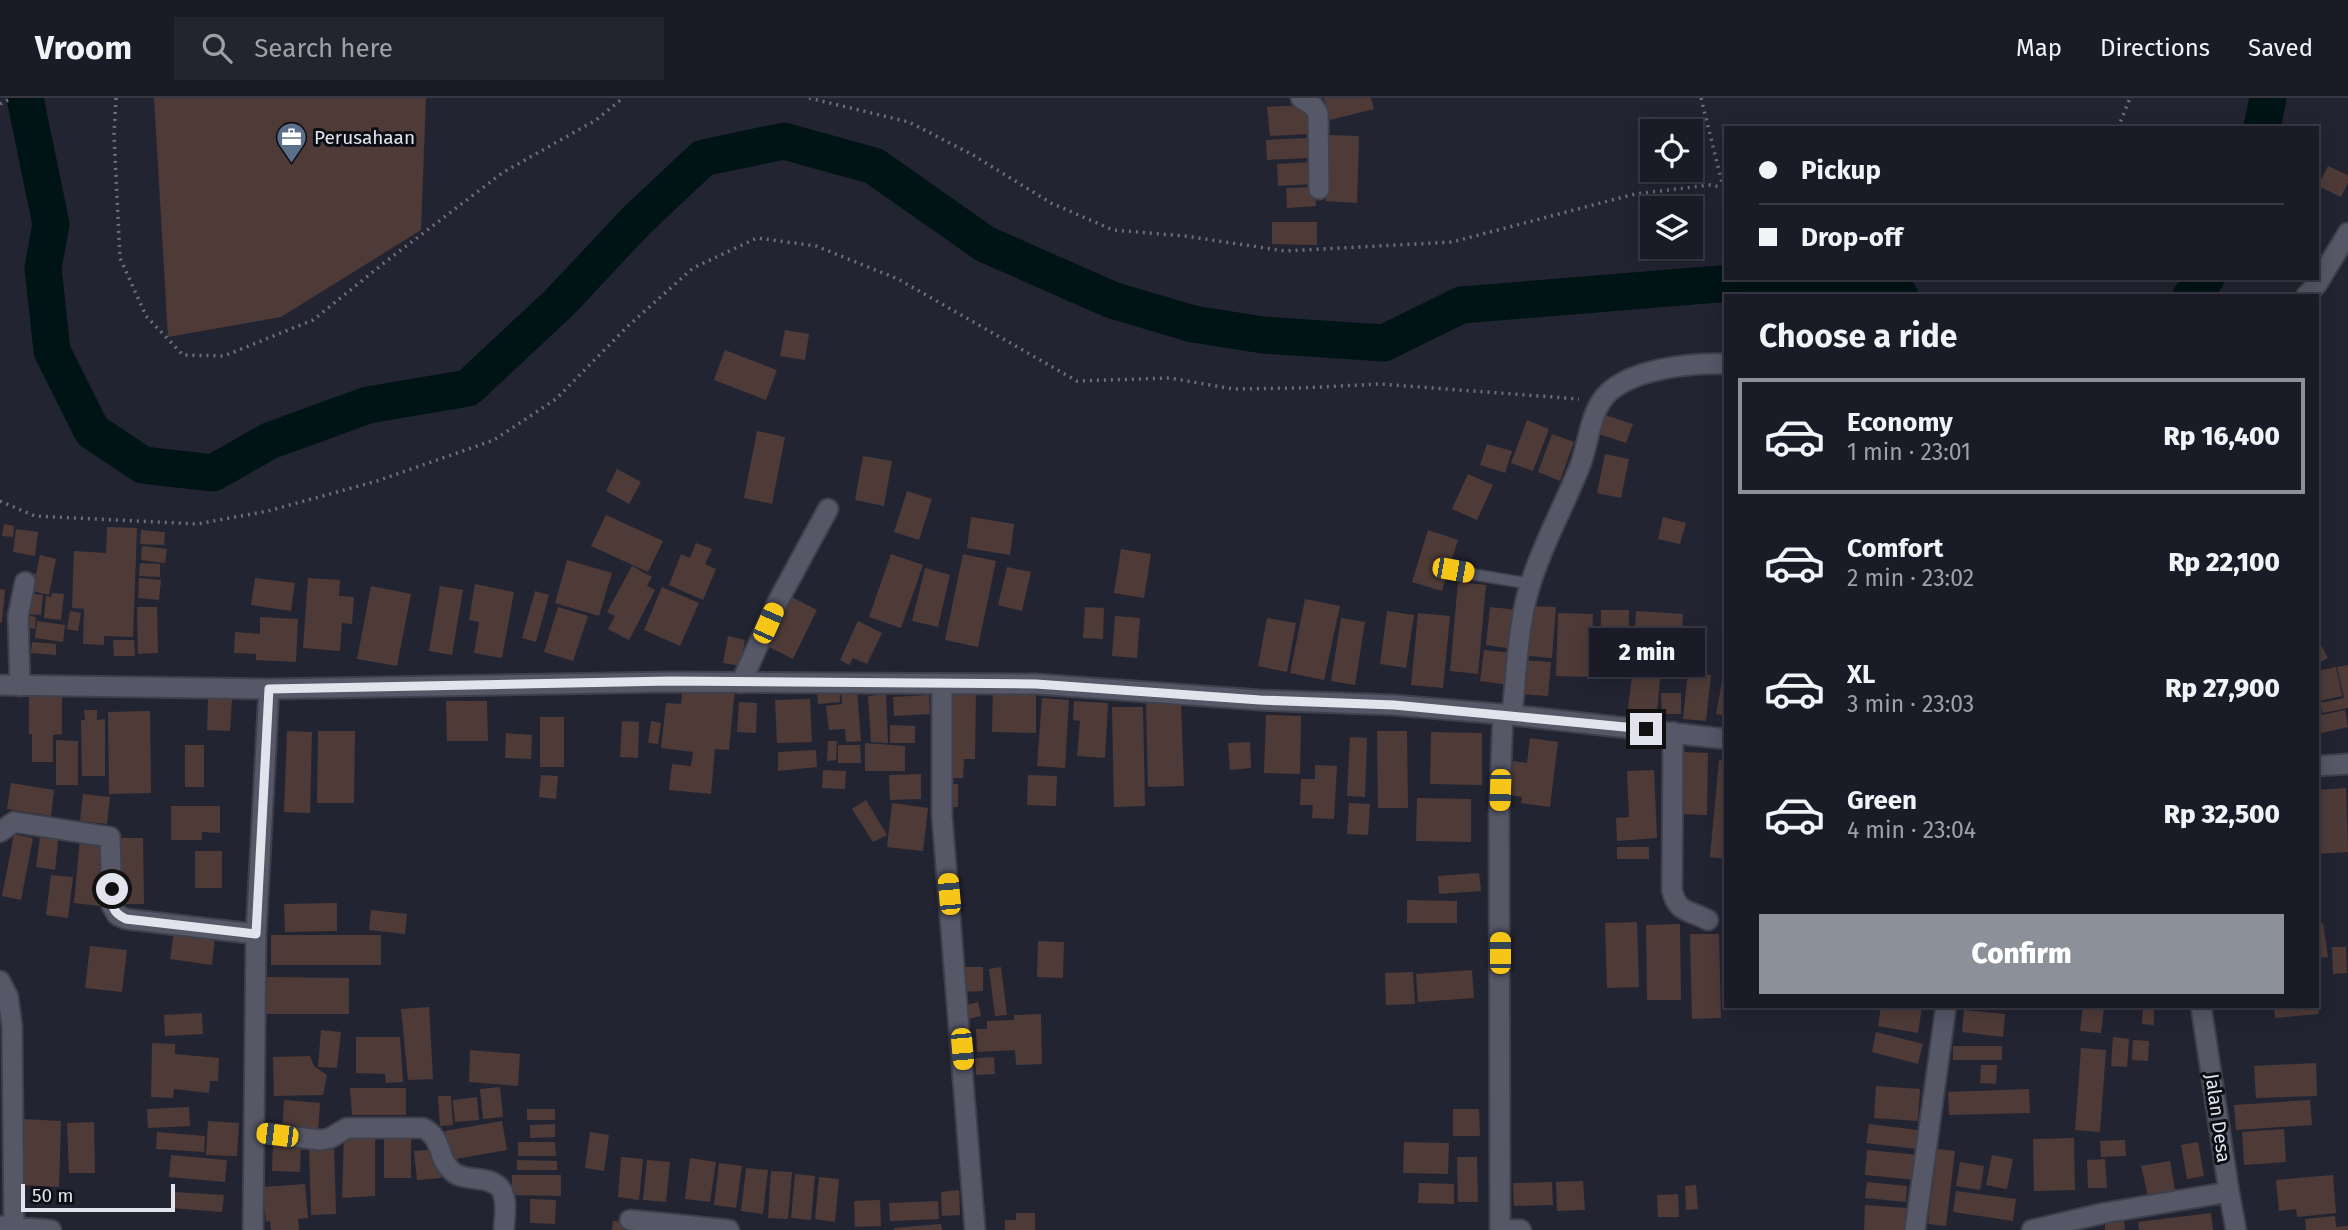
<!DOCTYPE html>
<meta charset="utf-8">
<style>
body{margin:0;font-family:"Fira Sans",sans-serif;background:#23242e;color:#f1f3f6;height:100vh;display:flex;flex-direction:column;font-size:26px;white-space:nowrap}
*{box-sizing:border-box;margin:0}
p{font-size:23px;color:#9fa1a7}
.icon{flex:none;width:38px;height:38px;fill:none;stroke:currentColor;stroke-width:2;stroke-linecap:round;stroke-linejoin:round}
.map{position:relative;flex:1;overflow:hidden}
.drawer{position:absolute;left:1724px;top:196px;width:595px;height:714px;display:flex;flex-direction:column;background:#1a1b26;border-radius:0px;box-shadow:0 4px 18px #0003,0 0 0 2px #383943}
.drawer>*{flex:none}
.guide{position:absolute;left:1724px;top:28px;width:595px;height:154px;border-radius:0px;box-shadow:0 4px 18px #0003,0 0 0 2px #383943;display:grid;align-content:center;height:154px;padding:0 35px;background:#1a1b26}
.buttons{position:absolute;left:1640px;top:21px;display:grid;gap:14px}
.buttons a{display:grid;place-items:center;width:63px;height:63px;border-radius:0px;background:#1a1b26;box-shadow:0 4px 18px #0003,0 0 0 2px #383943;font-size:35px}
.scale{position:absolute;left:21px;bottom:18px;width:154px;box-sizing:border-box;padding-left:7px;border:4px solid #e3e3ed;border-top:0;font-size:19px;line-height:24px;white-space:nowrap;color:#e3e3ed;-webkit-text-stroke:5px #0d0e14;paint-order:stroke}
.end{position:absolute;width:32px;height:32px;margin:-16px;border:9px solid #e3e3ed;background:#111;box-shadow:0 0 0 4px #111}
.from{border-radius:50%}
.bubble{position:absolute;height:49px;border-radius:0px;background:#1a1b26;box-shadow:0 4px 18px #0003,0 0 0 2px #383943;font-size:23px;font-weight:800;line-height:49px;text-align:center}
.car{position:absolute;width:21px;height:42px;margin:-21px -10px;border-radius:9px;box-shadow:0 0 5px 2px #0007;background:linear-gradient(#f5c518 24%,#345 0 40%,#f5c518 0 76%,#345 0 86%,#f5c518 0)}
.guide b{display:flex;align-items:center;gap:24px;height:66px;font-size:26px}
.guide b+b{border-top:2px solid #383943}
.guide i{width:18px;height:18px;background:#f1f3f6}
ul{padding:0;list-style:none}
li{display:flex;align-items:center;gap:21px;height:116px;margin:0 14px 10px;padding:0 21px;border:4px solid transparent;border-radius:0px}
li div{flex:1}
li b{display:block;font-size:26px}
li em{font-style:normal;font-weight:800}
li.on{border-color:#8c9099}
li>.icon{width:63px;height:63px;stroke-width:1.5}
h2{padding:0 35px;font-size:32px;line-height:84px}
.cta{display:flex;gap:14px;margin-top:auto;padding:14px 35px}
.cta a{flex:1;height:80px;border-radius:0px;background:#8c9099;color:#fff;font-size:28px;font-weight:800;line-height:80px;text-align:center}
header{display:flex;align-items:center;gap:42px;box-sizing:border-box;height:98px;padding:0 35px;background:#1a1b26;border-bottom:2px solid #383943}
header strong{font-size:33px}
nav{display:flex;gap:38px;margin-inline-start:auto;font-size:24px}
.search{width:490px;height:63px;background:#23242e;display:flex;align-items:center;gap:18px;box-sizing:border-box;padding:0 24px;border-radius:0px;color:#9fa1a7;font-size:26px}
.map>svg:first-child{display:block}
</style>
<header>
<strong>Vroom</strong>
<div class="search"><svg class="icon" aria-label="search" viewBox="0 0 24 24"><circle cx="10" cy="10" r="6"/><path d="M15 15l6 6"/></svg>Search here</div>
<nav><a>Map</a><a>Directions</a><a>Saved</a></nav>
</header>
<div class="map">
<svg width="2348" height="1132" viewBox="0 0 2348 1132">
<rect width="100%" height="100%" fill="#232432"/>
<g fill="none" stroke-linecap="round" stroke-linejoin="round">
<!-- river -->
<path stroke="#001415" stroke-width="37" d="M25 0 51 126 43 170 52 253 92 333 143 367 213 375 269 343 368 307 468 290 559 205 637 122 703 60 784 43 874 68 985 146 1112 202 1193 226 1263 237 1384 245 1461 207 1793 180
M2262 30 2268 0
M1808 180 1900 198
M2191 198 2206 180"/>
</g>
<!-- building -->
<path fill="#4e3b38" d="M154 0H426L421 132 281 219 168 239Z
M1324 0H1371L1374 11 1330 22Z
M1306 7 1308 36 1270 38 1267 9Z
M1327 37 1359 38 1357 105 1326 103Z
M1307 40 1308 60 1267 62 1266 42Z
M1313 64 1314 86 1278 88 1277 66Z
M2328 68 2348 77V84L2341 99 2318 88Z
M1315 89 1316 108 1287 110 1286 90Z
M1272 124H1317V147L1272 146Z
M785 232 809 236 805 262 780 258Z
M725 252 777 272 766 302 714 282Z
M1599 315 1633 326 1626 345 1593 334Z
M1527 322 1549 331 1533 373 1511 365Z
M757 333 785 339 772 406 744 400Z
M1552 336 1574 344 1560 383 1538 374Z
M1487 346 1512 353 1505 375 1480 367Z
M1605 356 1629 361 1621 400 1597 395Z
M863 358 892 363 884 408 855 402Z
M617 371 641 384 629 406 606 393Z
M1468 376 1493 387 1477 422 1452 411Z
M907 393 932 401 919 442 894 434Z
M606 417 663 443 648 474 591 448Z
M971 419 1014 426 1010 457 967 450Z
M1663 419 1686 425 1680 446 1658 441Z
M4 426 14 428 13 439 2 438Z
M107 429 137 430 133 539 104 538V547L83 546 84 511 72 510 74 453 106 455Z
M16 431 38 434 35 458 13 454Z
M141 432 165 434 164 447 140 446Z
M1428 432 1458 442 1442 493 1412 484Z
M696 445 712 451 705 466 716 471 703 502 669 487 681 456 690 460Z
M142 448 167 451 165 465 141 462Z
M1121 451 1151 456 1144 500 1114 495Z
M891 456 923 467 901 530 869 519Z
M963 456 996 463 978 549 945 542Z
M40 457 56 461 49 497 27 492 31 475 36 476Z
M567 462 612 475 599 518 555 505Z
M140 465 160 466V479L139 478Z
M632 468 652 479 647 488 655 492 629 542 608 531 615 518 607 514Z
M1007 469 1031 474 1022 513 998 507Z
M925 470 950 477 938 529 912 523Z
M139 480 161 482 159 502 138 500Z
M255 480 295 485 291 513 251 507Z
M308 480 340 482 339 498 354 499 352 526 342 525 340 553 303 550Z
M1458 484 1486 487 1478 576 1450 573Z
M475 486 514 494 502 560 474 555 479 524 469 522Z
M371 488 411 496 397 568 357 561Z
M440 488 463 492 452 557 429 553Z
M662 489 699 505 680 548 644 532Z
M0 491 5 492 2 524H0Z
M535 493 549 497 536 544 522 540Z
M26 495 43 497 41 517 24 516Z
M52 495 64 496 61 522 44 520 46 498 51 499Z
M786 496 817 512 793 561 761 545Z
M1305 501 1340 508 1324 582 1290 575Z
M1530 508 1556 509 1552 560 1527 558Z
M137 509H157L158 555 138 556Z
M558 509 588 518 573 563 544 554Z
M1085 509 1104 510 1103 541 1083 540Z
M1490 509 1518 512 1513 551 1486 547Z
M1601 512H1629L1628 576H1600Z
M70 513 81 515 78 533 67 531Z
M1387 513 1414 517 1406 570 1380 566Z
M1636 513 1683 516 1680 577 1633 574Z
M1418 515 1450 518 1443 590 1411 587Z
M1558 515 1593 516 1591 579 1556 578Z
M23 517 36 519 35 531 22 529Z
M1115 518 1140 520 1137 560 1112 558Z
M260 519 298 521 296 564 256 562V556L234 555 235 534 260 536Z
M1267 520 1296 525 1287 574 1258 568Z
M1341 520 1365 524 1355 587 1331 583Z
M37 523 65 527 63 544 35 540Z
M858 523 882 535 867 566 853 560 849 567 840 562Z
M728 538 745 542 740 568 723 565Z
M113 542H134L135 558H114Z
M32 544 56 546V557L31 555Z
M2320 545 2328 560 2317 566V546Z
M1484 552 1513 555 1509 587 1480 583Z
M1522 562 1551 564 1548 598 1519 596Z
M2348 567V610L2323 615 2320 605 2344 600 2337 569Z
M2336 569 2342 598 2319 603 2322 616 2317 617V573Z
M1724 573H1726V618L1716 616Z
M1688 574 1711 577 1706 623 1683 621Z
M1632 578 1660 581 1657 614 1628 611Z
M683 586 735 591 729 652 715 651 711 696 669 692 672 666 691 668 693 654 661 650 666 605 681 606Z
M993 588 1036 590V635L992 634Z
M839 589 840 604 818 606 817 591Z
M950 590 976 591 975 661H964L963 680H947Z
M857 592 861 643 846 644 845 631 829 632 826 608 842 606 841 593Z
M1661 595H1681V616H1662Z
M886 596 888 645 871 644 868 598Z
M929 597 930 616 894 618 893 599Z
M29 599H62V636L53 637V664H32V636H29Z
M208 600 232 601 230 633 207 632Z
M1042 600 1069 602 1065 670 1037 668Z
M810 601 812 644 777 645 775 602Z
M446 603H487L488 643H447Z
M1074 603 1108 605 1105 660 1077 658 1080 623 1073 622Z
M739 604 757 605 756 635 737 634Z
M1146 605H1181L1184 688 1148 689Z
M1112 609H1143L1145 708 1114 709Z
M84 612H97V622L105 621V678H82L81 622H85Z
M2345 612 2348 629 2317 636V618Z
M150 613 151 695 109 696 108 614Z
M1266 617 1301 618 1300 676 1264 675Z
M540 619H564V669H540Z
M622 623 639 624 638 660 620 659Z
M651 623 661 625 658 646 648 645Z
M890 627 915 628V645H890Z
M287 633 312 634 310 715 284 714Z
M318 633H355L354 705H317Z
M1377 633H1407L1408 710H1378Z
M1431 634 1482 635V687L1430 686Z
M506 635 532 637 531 661 505 660Z
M1350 639 1367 640 1365 699 1347 698Z
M1530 640 1558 644 1550 709 1521 705 1522 699 1509 697 1513 663 1527 665Z
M56 642 78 643V687H56Z
M828 643H837L836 662 827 663Z
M1250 644 1251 670 1230 672 1228 645Z
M865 645 905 648V673H865Z
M185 647H204V689H185Z
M838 647H860L861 665H838Z
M816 652 817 669 778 673V654Z
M1682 654 1708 655 1707 717 1680 716Z
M1719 662 1726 663V761L1710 759Z
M1315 667 1337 668 1334 721 1312 720 1313 707H1300L1301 681H1315Z
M823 672 846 673 845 691 822 690Z
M1654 672 1657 740 1617 743 1616 720 1629 719 1627 673Z
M921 676V701L890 702 889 677Z
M541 677 558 678 556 701 539 699Z
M1028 677 1057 678 1056 708 1027 707Z
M11 685 54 692 51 718 7 711Z
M943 686H958V709H944Z
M2346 690 2348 754 2317 756V692Z
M83 696 110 699 107 726 80 723Z
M1417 700 1471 701V744L1416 743Z
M866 702 887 737 873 744 852 711Z
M892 705 928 710 923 753 887 749Z
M1349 705 1370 706 1368 737 1347 736Z
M171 708H220V735L202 734V742H171Z
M41 731 59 734 55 772 36 769Z
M14 736 33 740 21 802 2 798Z
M80 740 106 742 100 808 74 805Z
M120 740H143L144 806H120Z
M1617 749H1649V761H1617Z
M195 753H222V790H195Z
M1479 775 1481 793 1439 796 1438 778Z
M51 777 73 779 68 820 46 817Z
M1407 802 1457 803V825H1407Z
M337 805V833L285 834 284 806Z
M371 812 407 816 405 836 369 832Z
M1637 824 1639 889 1607 890 1605 825Z
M2323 825 2328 859 2317 860V826Z
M1680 826 1681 902H1647L1646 827Z
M174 834 215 840 212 867 170 861Z
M1690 836H1719L1721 920 1692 921Z
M271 837H381V867H271Z
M1038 843 1064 844 1063 880 1037 879Z
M90 848 127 852 122 894 85 890Z
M2332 849H2346L2347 875 2333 876Z
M961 869H983V893L961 894Z
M1001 869 1007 917 995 918 989 871Z
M1472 872 1474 900 1418 904 1416 876Z
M1413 874 1415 906 1386 907 1385 875Z
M263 879 349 880V916H263Z
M978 904 981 918 967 921 963 908Z
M1881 908 1922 909 1918 935 1878 928Z
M2083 908H2104L2101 935 2080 933Z
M2143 908H2154V927L2142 926Z
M2274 908H2318L2319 916 2275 920Z
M429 909 433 981 408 982 401 911Z
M1964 912 2005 916 2003 939 1962 934Z
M202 915 203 936 165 938 164 917Z
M1041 916 1042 966 1016 967 1015 952 977 954 976 931H987V923L1014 922V917Z
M321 932 341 934 337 970 318 969Z
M1876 934 1923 946 1918 966 1872 954Z
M356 939H400L403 984 386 985 385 976 356 975Z
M2113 939 2129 941 2127 969 2111 968Z
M2133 942 2149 943 2148 963 2132 962Z
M152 945 175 946V956L219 960 218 983H210L209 995 174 991 173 1000 151 999Z
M1953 948H2002V962H1953Z
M2081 950 2106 952 2100 1034 2075 1032Z
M470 952 520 956 518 988 469 984Z
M310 958 314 968 327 977 323 997 274 998 273 959Z
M994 959 995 976 976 977 975 960Z
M2316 965 2317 998 2256 1000 2254 968Z
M1981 967H1997L1996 986 1980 985Z
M1876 988 1920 991 1918 1023 1874 1020Z
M500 989 503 1019 483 1021 480 991Z
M350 990H406V1017H352Z
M2029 991 2030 1015 1949 1017 1948 994Z
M438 998H451L453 1027 440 1028Z
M477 999 479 1022 455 1024 453 1002Z
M284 1002 320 1005 318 1035 282 1033Z
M2310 1002 2312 1027 2236 1032 2234 1007Z
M189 1009 190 1028 148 1030 147 1011Z
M527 1011H555V1022H527Z
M1453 1011H1479L1480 1038H1453Z
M22 1021 61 1023 59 1089 19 1087Z
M208 1023 239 1025 237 1058 206 1057Z
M502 1023 507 1052 450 1062 445 1033Z
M94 1024 95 1075H69L67 1025Z
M555 1026V1039L530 1040V1027Z
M1869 1026 1918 1032 1916 1051 1866 1045Z
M2284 1031 2286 1064 2244 1067 2242 1034Z
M157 1034 205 1038 204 1054 156 1051Z
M590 1034 609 1037 604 1073 585 1070Z
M375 1037V1098L342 1100 344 1038Z
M384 1039H411V1080H384Z
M2074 1040 2075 1092 2034 1093 2033 1041Z
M2125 1042 2126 1058 2101 1059 2100 1043Z
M273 1044 301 1045 300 1074 272 1073Z
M518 1044H555L556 1058H518Z
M1404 1044 1449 1045 1448 1076 1403 1075Z
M2198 1044 2204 1078 2187 1081 2181 1047Z
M334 1048 336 1116 311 1117 309 1049Z
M439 1051 441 1080 417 1082 414 1053Z
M1937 1051 1955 1053 1946 1128 1928 1126Z
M1867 1052 1919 1057 1916 1082 1865 1077Z
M171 1057 227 1062 225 1084 169 1079Z
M1992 1057 2013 1061 2007 1091 1986 1087Z
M621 1059 643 1061 639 1102 618 1099Z
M1457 1059H1477L1478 1104H1458Z
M690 1060 716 1064 710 1104 685 1101Z
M2105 1061 2107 1090H2088L2087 1062Z
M517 1062 557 1063V1072H517Z
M647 1062 670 1064 666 1104 643 1102Z
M2170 1063 2175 1092 2148 1098 2141 1068Z
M1960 1064 1984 1068 1980 1092 1956 1088Z
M719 1065 742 1068 736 1110 714 1107Z
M746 1070 768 1072 763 1116 741 1113Z
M771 1073 792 1074 788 1121 768 1120Z
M795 1076 815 1078 811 1122 791 1120Z
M512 1077H561V1098L512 1097Z
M2333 1077 2336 1115 2297 1119 2296 1111 2279 1113 2276 1082Z
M819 1079 839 1081 835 1124 815 1121Z
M1583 1083 1585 1112 1557 1113 1556 1084Z
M1552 1084 1553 1107 1514 1108 1513 1085Z
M1867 1084 1907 1088 1906 1104 1865 1100Z
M1419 1085 1454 1086V1106L1418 1105Z
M305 1086 308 1120 298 1121 299 1132H271L270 1123 266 1124 263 1089Z
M1696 1087 1698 1111 1686 1112 1685 1088Z
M959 1092 960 1117 942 1118 941 1094Z
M1956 1093 2016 1101 2013 1123 1953 1114Z
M174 1094 224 1097 222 1114 172 1110Z
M1678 1096 1679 1119H1658L1657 1097Z
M530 1101 556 1102 555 1126 530 1125Z
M880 1102 881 1128 855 1129 854 1103Z
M938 1103 939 1121 890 1123 889 1105Z
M1865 1107 1906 1110 1905 1132H1864Z
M1016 1115H1035V1132H1005V1122H1016Z
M2211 1115 2213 1132H2139L2138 1124Z
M2335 1118 2336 1129 2348 1128V1132H2306L2305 1121Z
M2124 1121 2125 1132H2105V1123Z
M613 1123 637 1125V1132H612Z
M941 1126 942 1132H894V1130Z"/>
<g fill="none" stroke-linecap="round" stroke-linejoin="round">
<defs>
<path id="lane" d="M1453 473 1531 486"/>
<path id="street" d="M1301 0 1314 9 1318 15 1319 91
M2306 198 2317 186 2348 135
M741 585 777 505 828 411
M0 587 269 591 670 584 1036 586 1260 602 1394 607 1512 617 1726 641
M942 587V718L975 1132
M20 588 18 518 25 484
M1512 617C1516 580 1517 542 1525 506 1536 458 1562 413 1580 368 1589 345 1590 311 1609 294 1636 270 1691 265 1726 266
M1673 634 1672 792C1677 815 1689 812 1708 822
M2317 668 2348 666
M0 734 14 724 110 739 112 808 117 817 126 821 256 836
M0 883 8 899 12 928 14 1129
M2201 908 2229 1094 2236 1132
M255 1034 321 1042 330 1040 347 1030H423C444 1040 436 1060 453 1074 465 1084 488 1077 499 1089 509 1099 504 1120 504 1132
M630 1122 681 1127
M0 1128 51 1132
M1500 1131 1521 1132
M253 1132 256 836 269 591
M681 1132V1127L729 1132
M1500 1132 1499 718 1503 616
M1915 1132 1946 908
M2032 1132 2104 1115 2229 1094"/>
</defs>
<!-- lane casing -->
<use href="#lane" stroke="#40404c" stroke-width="13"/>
<!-- street casing -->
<use href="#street" stroke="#40404c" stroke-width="23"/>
<!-- path -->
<path stroke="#6f6f7c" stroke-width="3.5" stroke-dasharray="2 5" stroke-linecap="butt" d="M116 0 114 37 120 160 146 218 183 257 224 258 313 222 384 165 502 75 596 22 623 0
M809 0 909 24 973 57 1051 105 1113 132 1185 138 1285 153 1452 144 1635 96 1710 87 1726 90
M1701 0 1723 89
M0 6 12 0
M2118 30 2130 0
M0 403 35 418 197 426 268 413 377 383 494 342 556 301 628 228 693 170 757 140 816 148 898 181 1077 283 1170 280 1233 291 1300 290 1380 286 1579 301"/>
<!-- lane -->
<use href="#lane" stroke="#565767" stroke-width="10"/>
<!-- street -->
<use href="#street" stroke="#565767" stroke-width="19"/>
</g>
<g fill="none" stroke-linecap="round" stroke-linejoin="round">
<!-- route -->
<path stroke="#e3e3ed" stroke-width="9" d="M112 791C112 807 111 814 126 821L256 836 269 591 670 583 1036 586 1260 602 1394 607 1646 631"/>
</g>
<!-- icons -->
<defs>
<symbol id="office-pin" viewBox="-11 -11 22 30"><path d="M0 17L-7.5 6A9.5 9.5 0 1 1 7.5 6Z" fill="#5c6f8a" stroke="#0d0e14"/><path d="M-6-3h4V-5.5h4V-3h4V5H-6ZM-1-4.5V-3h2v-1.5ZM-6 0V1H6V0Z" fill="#fff"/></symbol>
</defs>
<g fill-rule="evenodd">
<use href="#office-pin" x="274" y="22" width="35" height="47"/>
</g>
<g text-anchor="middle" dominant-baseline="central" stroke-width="6" stroke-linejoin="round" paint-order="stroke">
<!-- poi labels -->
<g font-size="19" fill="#e3e3ed" stroke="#0d0e14" text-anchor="start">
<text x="314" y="39">Perusahaan</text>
</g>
<!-- street labels -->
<g font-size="19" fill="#e3e3ed" stroke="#0d0e14">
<text transform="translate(2218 1020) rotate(82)">Jalan Desa</text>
</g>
</g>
</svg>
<div class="buttons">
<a><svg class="icon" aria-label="locate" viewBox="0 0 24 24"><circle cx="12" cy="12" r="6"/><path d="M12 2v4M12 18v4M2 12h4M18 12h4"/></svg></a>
<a><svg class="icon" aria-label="layers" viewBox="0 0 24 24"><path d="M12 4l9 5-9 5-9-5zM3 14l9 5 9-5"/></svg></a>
</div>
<div class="scale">50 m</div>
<i class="end from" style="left:112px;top:791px"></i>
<i class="end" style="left:1646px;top:631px"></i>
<div class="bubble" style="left:1589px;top:530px;width:116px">2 min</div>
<i class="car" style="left:1453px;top:472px;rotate:100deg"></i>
<i class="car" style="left:768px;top:525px;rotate:24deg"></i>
<i class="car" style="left:1500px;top:692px;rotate:182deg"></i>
<i class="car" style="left:949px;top:796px;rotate:355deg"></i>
<i class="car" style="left:1500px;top:855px;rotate:0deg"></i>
<i class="car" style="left:962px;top:951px;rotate:175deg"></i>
<i class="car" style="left:277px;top:1037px;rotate:277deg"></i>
<div class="guide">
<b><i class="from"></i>Pickup</b>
<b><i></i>Drop-off</b>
</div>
<section class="drawer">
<h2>Choose a ride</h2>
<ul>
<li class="on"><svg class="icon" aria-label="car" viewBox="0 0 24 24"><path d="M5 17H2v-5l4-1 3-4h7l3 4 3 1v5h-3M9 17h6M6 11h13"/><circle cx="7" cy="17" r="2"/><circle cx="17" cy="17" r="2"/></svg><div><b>Economy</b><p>1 min · 23:01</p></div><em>Rp 16,400</em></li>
<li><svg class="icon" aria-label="car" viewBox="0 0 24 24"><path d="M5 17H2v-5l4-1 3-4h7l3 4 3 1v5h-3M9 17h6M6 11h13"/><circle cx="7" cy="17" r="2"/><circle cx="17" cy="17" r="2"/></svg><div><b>Comfort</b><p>2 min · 23:02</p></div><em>Rp 22,100</em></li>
<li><svg class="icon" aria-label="car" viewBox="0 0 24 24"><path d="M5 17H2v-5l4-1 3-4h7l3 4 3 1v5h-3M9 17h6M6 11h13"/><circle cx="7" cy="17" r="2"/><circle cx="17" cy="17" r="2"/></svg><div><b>XL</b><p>3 min · 23:03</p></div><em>Rp 27,900</em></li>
<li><svg class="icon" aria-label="car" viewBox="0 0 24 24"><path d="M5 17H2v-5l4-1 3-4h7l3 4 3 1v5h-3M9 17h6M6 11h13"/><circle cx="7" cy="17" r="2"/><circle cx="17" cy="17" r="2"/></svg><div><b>Green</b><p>4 min · 23:04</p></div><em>Rp 32,500</em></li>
</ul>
<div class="cta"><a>Confirm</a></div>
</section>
</div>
